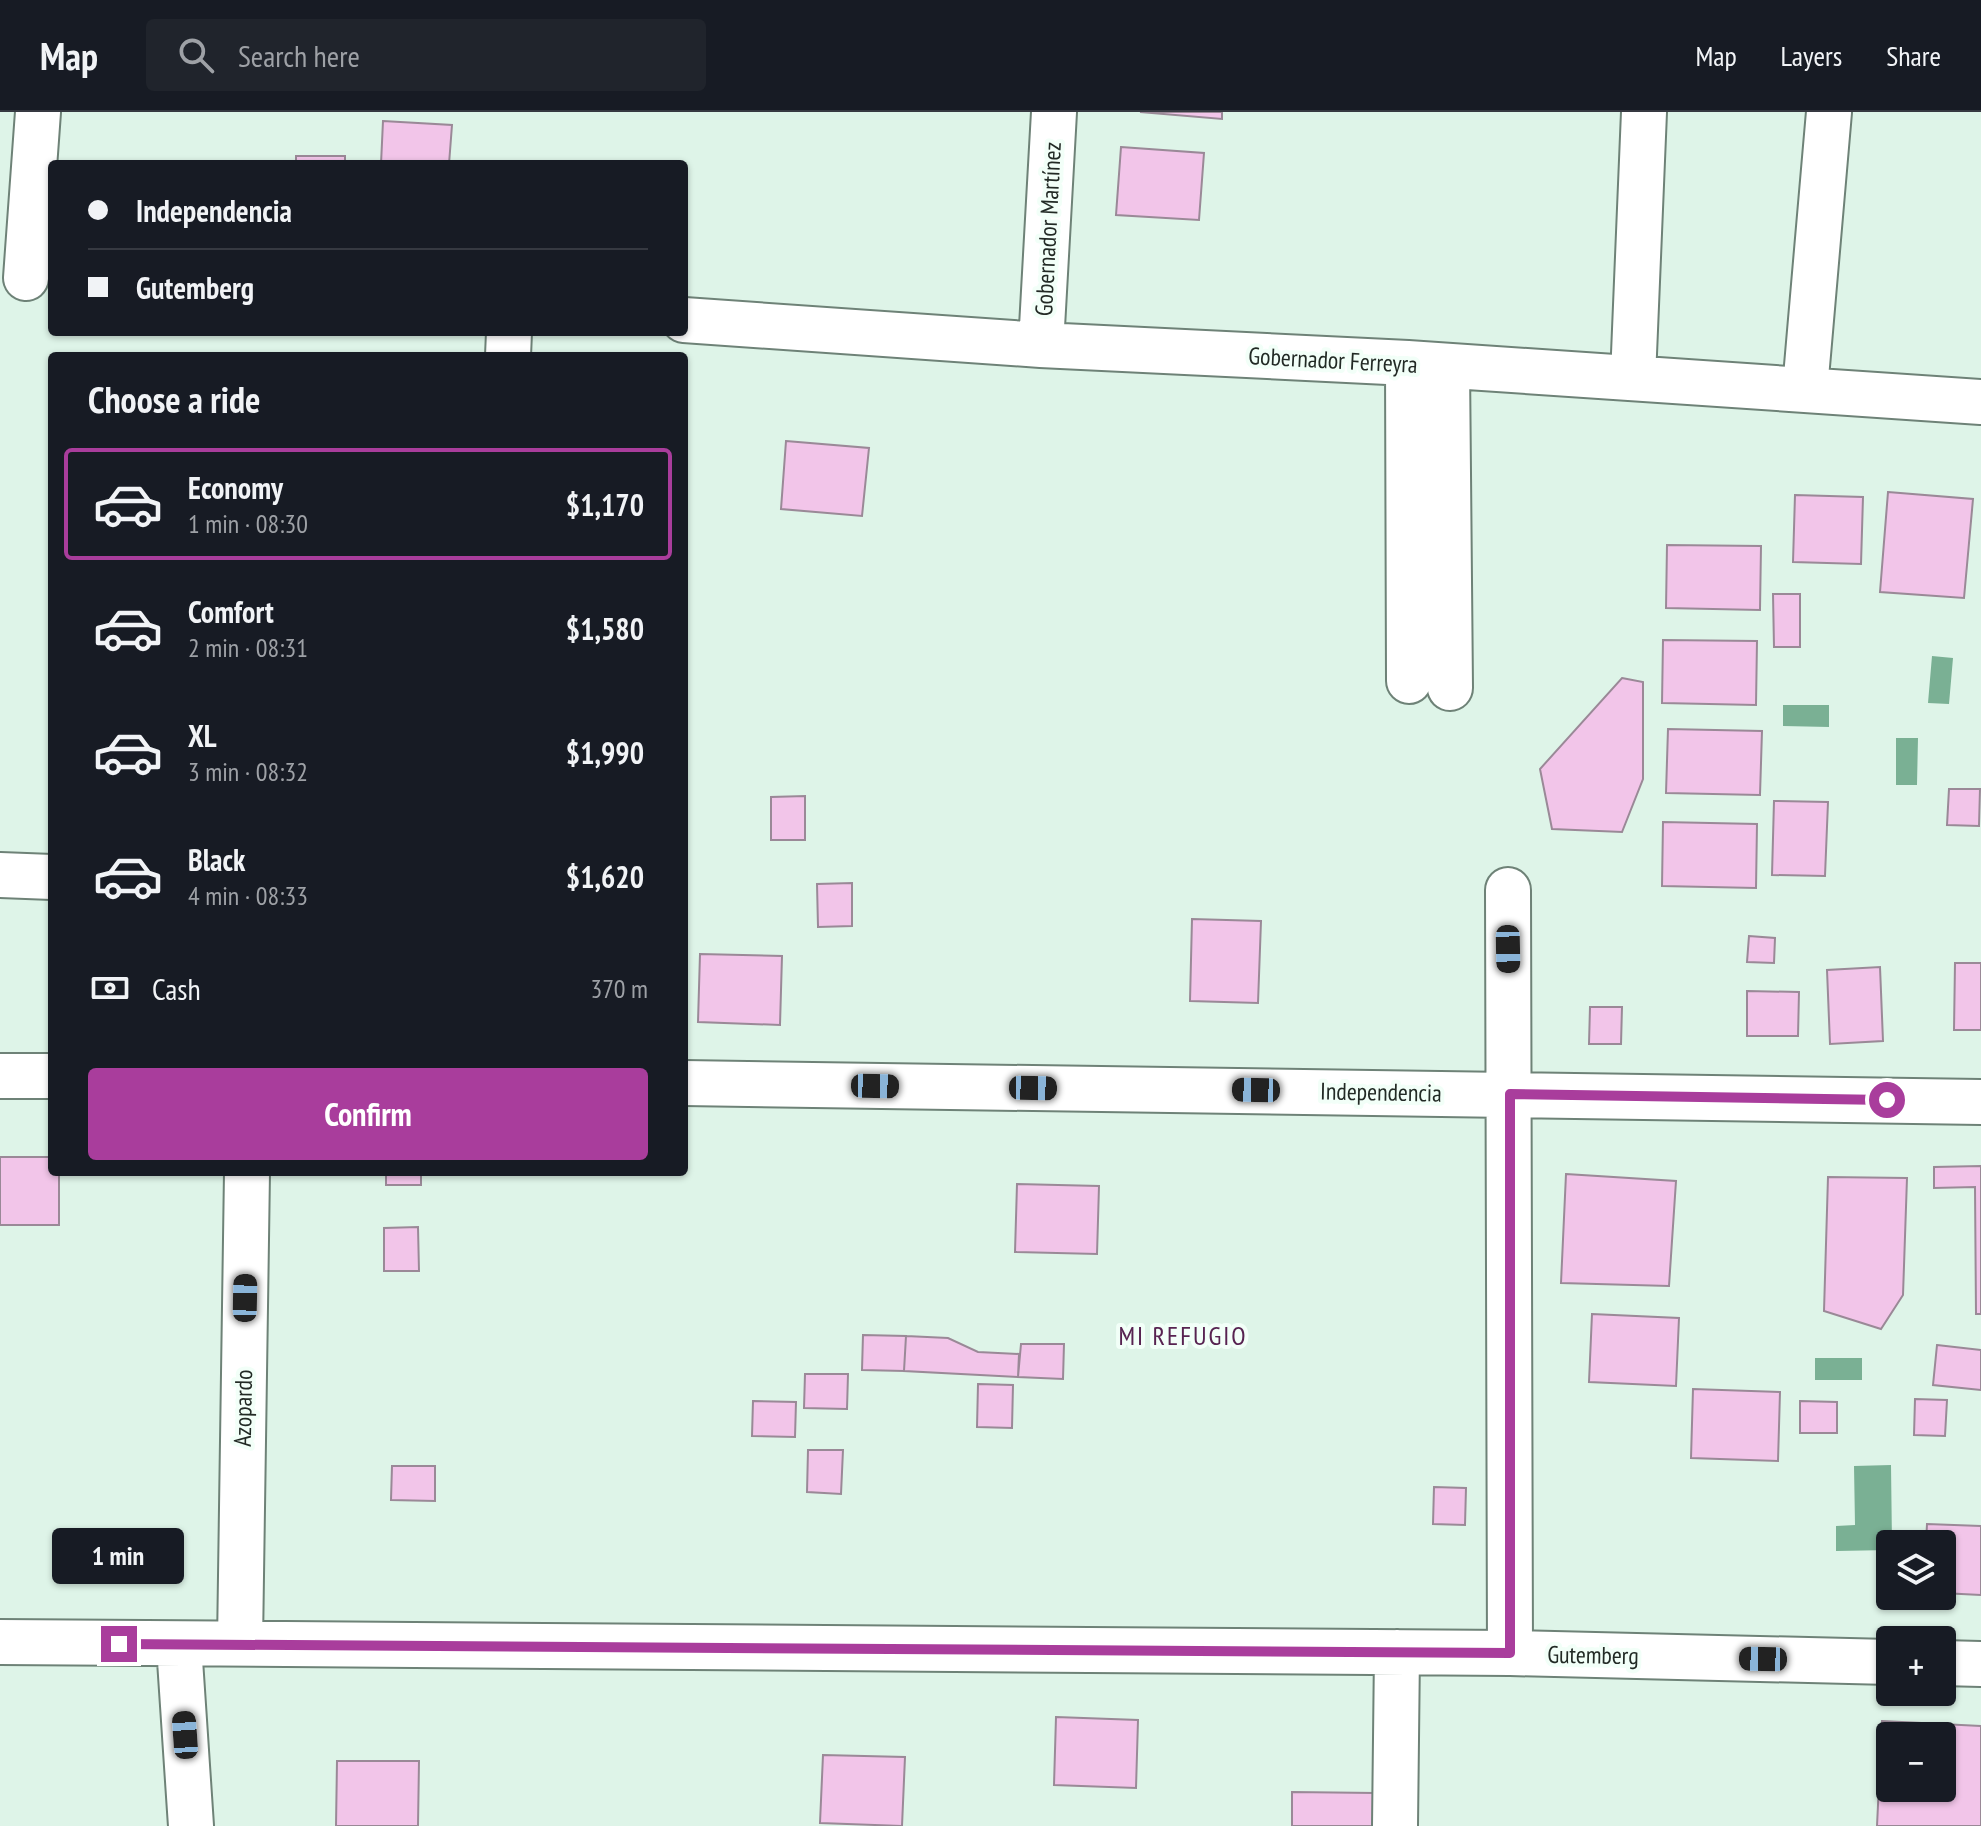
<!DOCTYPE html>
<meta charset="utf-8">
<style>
body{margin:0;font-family:"PT Sans Narrow",sans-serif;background:#20242c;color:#f1f3f6;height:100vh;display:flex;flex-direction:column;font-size:30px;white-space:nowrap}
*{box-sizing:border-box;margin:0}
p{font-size:26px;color:#9ea1a6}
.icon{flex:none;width:44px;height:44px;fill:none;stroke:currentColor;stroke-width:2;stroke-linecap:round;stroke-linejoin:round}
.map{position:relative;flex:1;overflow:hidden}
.details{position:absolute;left:48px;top:240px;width:640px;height:824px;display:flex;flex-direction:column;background:#171b24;border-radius:8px;box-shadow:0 2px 6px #0004}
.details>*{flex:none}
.banner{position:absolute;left:48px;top:48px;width:640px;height:176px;border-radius:8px;box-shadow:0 2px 6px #0004;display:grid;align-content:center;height:176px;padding:0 40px;background:#171b24}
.fabs{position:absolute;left:1876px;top:1418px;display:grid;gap:16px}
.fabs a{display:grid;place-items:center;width:80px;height:80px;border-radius:8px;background:#171b24;box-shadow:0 2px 6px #0004;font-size:40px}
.end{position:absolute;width:36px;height:36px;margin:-18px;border:10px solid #a93d9c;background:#fff;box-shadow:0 0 0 4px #fff}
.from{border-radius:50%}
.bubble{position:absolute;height:56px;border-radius:8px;background:#171b24;box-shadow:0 2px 6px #0004;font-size:26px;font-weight:800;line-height:56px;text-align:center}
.car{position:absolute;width:24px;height:48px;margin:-24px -12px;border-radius:10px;box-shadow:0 0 6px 2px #0007;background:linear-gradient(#222 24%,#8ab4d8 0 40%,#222 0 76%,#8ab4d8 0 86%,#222 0)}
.banner b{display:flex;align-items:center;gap:28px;height:76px;font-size:30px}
.banner b+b{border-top:2px solid #363941}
.banner i{width:20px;height:20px;background:#f1f3f6}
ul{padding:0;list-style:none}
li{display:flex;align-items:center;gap:24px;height:112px;margin:0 16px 12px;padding:0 24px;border:4px solid transparent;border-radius:8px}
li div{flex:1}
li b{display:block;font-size:30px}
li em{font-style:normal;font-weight:800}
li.selected{border-color:#a93d9c}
li>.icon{width:72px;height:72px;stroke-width:1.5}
h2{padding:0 40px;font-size:36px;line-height:96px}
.pay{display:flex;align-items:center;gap:20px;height:88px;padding:0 40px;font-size:30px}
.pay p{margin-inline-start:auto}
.action{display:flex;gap:16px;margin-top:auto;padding:16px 40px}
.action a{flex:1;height:92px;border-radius:8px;background:#a93d9c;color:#fff;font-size:32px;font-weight:800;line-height:92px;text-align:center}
header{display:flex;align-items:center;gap:48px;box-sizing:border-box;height:112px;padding:0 40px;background:#171b24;border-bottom:2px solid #363941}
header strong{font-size:38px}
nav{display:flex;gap:44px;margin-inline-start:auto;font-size:28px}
.search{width:560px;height:72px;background:#20242c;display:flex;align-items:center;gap:20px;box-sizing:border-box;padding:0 28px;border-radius:8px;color:#9ea1a6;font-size:30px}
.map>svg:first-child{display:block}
</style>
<header>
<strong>Map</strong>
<div class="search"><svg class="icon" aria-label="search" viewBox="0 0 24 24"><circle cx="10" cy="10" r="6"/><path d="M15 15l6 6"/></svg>Search here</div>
<nav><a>Map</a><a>Layers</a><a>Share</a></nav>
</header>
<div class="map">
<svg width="1981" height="1714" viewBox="0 0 1981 1714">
<rect width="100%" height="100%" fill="#def4e8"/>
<!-- water -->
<path fill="#7ab094" d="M1932 544 1953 546 1949 592 1928 591Z
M1783 593H1829V615L1783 614Z
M1896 626H1918L1917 673H1896Z
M1815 1246H1862V1268H1815Z
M1891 1353 1892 1432H1890V1438L1836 1439V1414L1855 1413 1854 1354Z"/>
<!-- building -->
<path fill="#f2c5e9" stroke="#9a8997" stroke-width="2" fill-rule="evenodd" d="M1140 0H1222V7Z
M383 9 452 13 449 52H381Z
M1121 35 1204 41 1199 108 1116 103Z
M296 44H345V52H296Z
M786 329 869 336 862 404 781 397Z
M1888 380 1973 387 1964 486 1880 480Z
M1795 383 1863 385 1861 452 1793 450Z
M1667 433 1761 434 1760 498 1666 496Z
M1773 482H1800V535H1774Z
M1663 528 1757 529 1756 593 1662 591Z
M1622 566 1643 570V667L1622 720 1552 717 1540 657Z
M1668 617 1762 619 1760 683 1666 681Z
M1949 677H1980L1979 714 1947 713Z
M805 684V728H771V685Z
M1774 689 1828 690 1825 764 1772 763Z
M1663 710 1757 712 1756 776 1662 774Z
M852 771V814L818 815 817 772Z
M1192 807 1261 809 1258 891 1190 889Z
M1749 824 1775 826 1774 851 1747 850Z
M700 842 782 844 780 913 698 910Z
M1955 851H1981V918H1954Z
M1880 855 1883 929 1830 932 1827 858Z
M1747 879 1799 880 1798 924H1747Z
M1590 895H1622L1621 932H1589Z
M0 1045H52V1060H59V1113H0Z
M1981 1054V1202H1976L1975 1075 1934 1076V1055Z
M386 1060H421V1073H386Z
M1566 1062 1676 1069 1669 1174 1561 1171Z
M1828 1065 1907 1066 1903 1183 1881 1217 1824 1199Z
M1017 1072 1099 1074 1097 1142 1015 1140Z
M418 1115 419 1159H384V1116Z
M1592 1202 1679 1206 1676 1274 1589 1270Z
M863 1223 906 1224 904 1259 862 1258Z
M906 1224 948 1226 978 1240 1019 1242 1018 1265 904 1259Z
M1021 1232H1064L1063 1267 1018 1265Z
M1937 1233 1981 1238V1278L1933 1273Z
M805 1262H848L847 1297 804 1296Z
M978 1272 1013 1273 1012 1316 977 1315Z
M1693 1277 1780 1280 1778 1349 1691 1346Z
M1915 1287 1947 1288 1945 1324 1914 1323Z
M753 1289 796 1290 795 1325 752 1324Z
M1800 1289 1837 1290V1321H1800Z
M808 1338H843L841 1382 807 1380Z
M392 1354H435V1389L391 1388Z
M1434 1375 1466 1376 1465 1413 1433 1412Z
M1927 1412 1981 1414V1483L1942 1481V1432H1926Z
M1056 1605 1138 1608 1136 1676 1054 1673Z
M1882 1609 1981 1614V1714H1877ZM1890 1624H1942V1676H1890Z
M823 1643 905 1645 902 1714 820 1711Z
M337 1649H419L418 1714H336Z
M1292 1680 1375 1681 1374 1714H1292Z"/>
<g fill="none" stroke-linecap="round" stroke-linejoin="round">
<defs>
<path id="minor" d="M26 166 38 0
M684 208 1041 233 1408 251 1981 290
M1041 233 1054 0
M508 244 509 220
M1408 251 1409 569
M1447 254 1450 576
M1633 266 1644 0
M1805 277 1829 0
M0 763 52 765
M1508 778 1510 1541
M0 964H52
M684 971 1981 990
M0 1530 1510 1541 1890 1550
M240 1531 247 1060
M179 1533 191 1714
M1942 1551 1981 1552
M1395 1714 1397 1540"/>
</defs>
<!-- minor casing -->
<use href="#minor" stroke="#6e8277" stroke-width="48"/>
<!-- minor -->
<use href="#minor" stroke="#fff" stroke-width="44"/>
</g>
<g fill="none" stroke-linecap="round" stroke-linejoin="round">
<!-- route -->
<path stroke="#a93d9c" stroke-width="10" d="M119 1532 1510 1541V982L1887 988"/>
</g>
<g text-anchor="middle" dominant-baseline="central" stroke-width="8" stroke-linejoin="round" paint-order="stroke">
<!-- street labels -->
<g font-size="24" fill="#222a25" stroke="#f2fff8">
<text transform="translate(1048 117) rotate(-87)">Gobernador Martínez</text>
<text transform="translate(1333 248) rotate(3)">Gobernador Ferreyra</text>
<text transform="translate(1381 980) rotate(1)">Independencia</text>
<text transform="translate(243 1296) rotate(-89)">Azopardo</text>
<text transform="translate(1593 1543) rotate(1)">Gutemberg</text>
</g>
<!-- neighbourhood labels -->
<g font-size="26" letter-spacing="2" fill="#572351" stroke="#f2fff8">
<text x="1183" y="1223">MI REFUGIO</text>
</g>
</g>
</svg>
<div class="fabs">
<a><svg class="icon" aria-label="layers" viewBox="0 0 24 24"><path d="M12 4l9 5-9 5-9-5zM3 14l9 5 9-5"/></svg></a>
<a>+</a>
<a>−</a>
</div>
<i class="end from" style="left:1887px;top:988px"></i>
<i class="end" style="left:119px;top:1532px"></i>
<div class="bubble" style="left:52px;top:1416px;width:132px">1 min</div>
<i class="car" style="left:1508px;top:837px;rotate:179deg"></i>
<i class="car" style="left:875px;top:974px;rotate:91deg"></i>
<i class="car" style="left:1033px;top:976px;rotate:91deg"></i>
<i class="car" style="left:1256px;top:978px;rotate:271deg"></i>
<i class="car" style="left:245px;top:1186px;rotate:1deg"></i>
<i class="car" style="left:1763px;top:1547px;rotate:271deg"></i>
<i class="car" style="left:185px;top:1623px;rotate:356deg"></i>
<div class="banner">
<b><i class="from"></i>Independencia</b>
<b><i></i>Gutemberg</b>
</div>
<section class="details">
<h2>Choose a ride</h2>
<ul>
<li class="selected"><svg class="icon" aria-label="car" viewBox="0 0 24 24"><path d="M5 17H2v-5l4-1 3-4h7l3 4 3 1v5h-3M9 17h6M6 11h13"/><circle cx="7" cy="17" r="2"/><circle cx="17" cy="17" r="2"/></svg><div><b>Economy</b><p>1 min · 08:30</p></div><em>$1,170</em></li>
<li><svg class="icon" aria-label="car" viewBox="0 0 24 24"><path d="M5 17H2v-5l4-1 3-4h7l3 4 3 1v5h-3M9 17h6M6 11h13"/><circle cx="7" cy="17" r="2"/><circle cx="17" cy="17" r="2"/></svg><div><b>Comfort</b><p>2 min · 08:31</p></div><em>$1,580</em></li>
<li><svg class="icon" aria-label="car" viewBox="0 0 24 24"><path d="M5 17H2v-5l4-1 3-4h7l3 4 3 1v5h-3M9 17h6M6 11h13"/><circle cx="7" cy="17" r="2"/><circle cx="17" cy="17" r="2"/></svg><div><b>XL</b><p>3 min · 08:32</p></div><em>$1,990</em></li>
<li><svg class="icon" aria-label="car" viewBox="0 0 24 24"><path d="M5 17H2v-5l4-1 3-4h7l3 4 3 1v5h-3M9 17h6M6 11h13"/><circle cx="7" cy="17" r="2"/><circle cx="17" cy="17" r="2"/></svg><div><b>Black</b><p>4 min · 08:33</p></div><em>$1,620</em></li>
</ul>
<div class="pay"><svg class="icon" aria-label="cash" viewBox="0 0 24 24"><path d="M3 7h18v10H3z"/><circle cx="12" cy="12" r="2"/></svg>Cash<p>370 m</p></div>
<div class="action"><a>Confirm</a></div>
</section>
</div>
